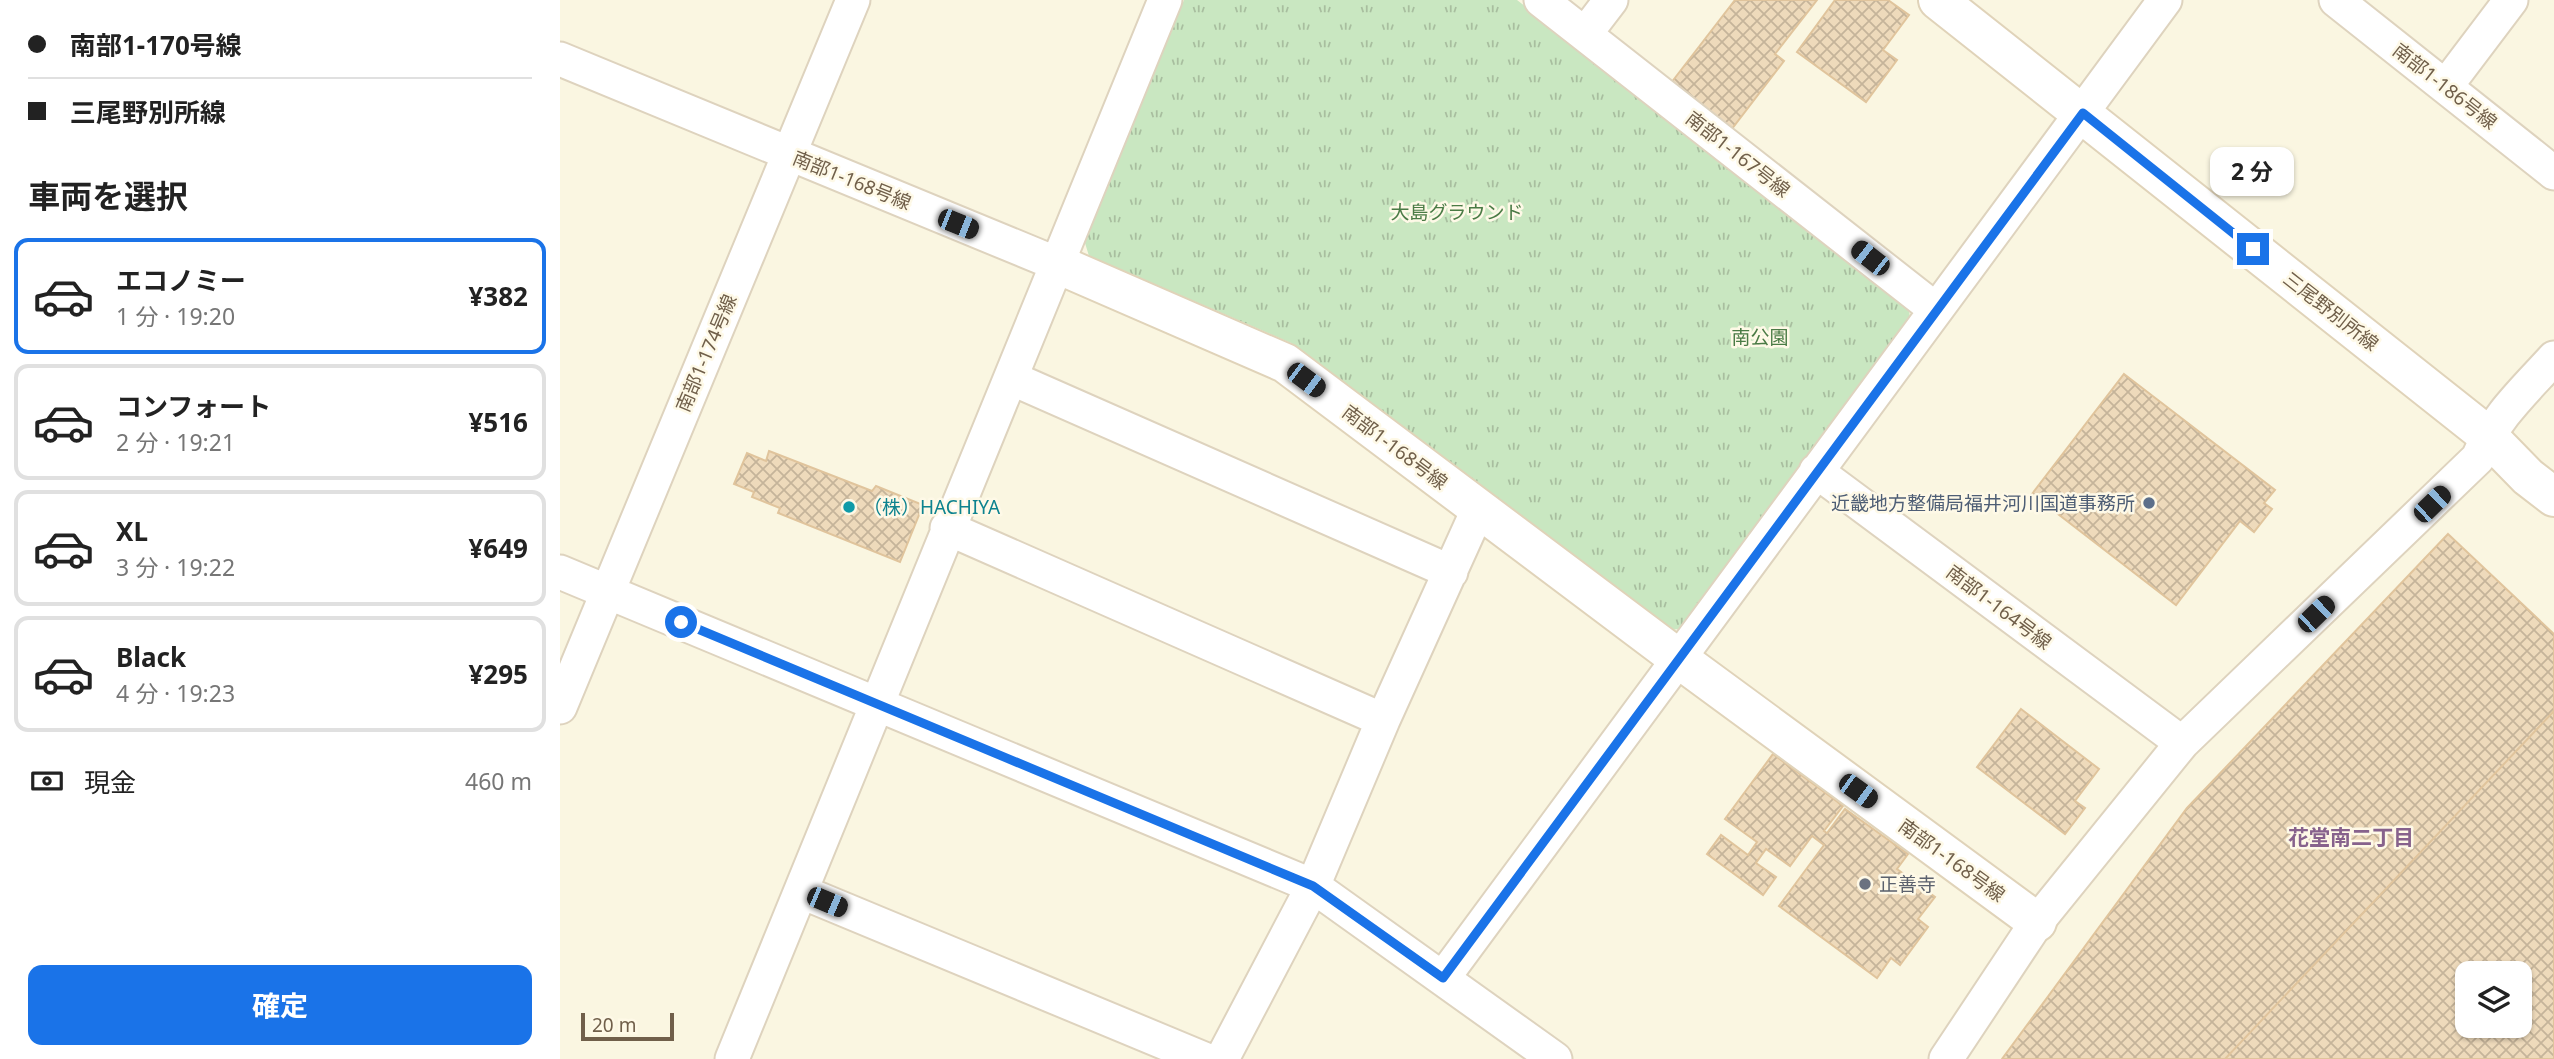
<!DOCTYPE html>
<html lang="ja">
<meta charset="utf-8">
<style>
body{margin:0;font-family:"Noto Sans","Noto Sans JP",sans-serif;background:#f2f2f2;color:#222;height:100vh;display:flex;flex-direction:column;font-size:26px;white-space:nowrap}
*{box-sizing:border-box;margin:0}
p{font-size:23px;color:#767676}
.icon{flex:none;width:38px;height:38px;fill:none;stroke:currentColor;stroke-width:2;stroke-linecap:round;stroke-linejoin:round}
.map{position:relative;flex:1;overflow:hidden}
.details{display:flex;flex-direction:column;background:#fff;width:560px}
.details>*{flex:none}
.hud{display:grid;align-content:center;height:154px;padding:0 28px;background:#fff}
.fabs{position:absolute;left:1895px;top:961px;display:grid;gap:14px}
.fabs a{display:grid;place-items:center;width:77px;height:77px;border-radius:14px;background:#fff;box-shadow:0 2px 5px #0004;font-size:35px}
.scale{position:absolute;left:21px;bottom:18px;width:93px;box-sizing:border-box;padding-left:7px;border:4px solid #705f4a;border-top:0;font-size:19px;line-height:24px;white-space:nowrap;color:#705f4a;-webkit-text-stroke:5px #fef9e7;paint-order:stroke}
.end{position:absolute;width:32px;height:32px;margin:-16px;border:9px solid #1a73e8;background:#fff;box-shadow:0 0 0 4px #fff}
.from{border-radius:50%}
.bubble{position:absolute;height:49px;border-radius:14px;background:#fff;box-shadow:0 2px 5px #0004;font-size:23px;font-weight:700;line-height:49px;text-align:center}
.car{position:absolute;width:21px;height:42px;margin:-21px -10px;border-radius:9px;box-shadow:0 0 5px 2px #0007;background:linear-gradient(#222 24%,#8ab4d8 0 40%,#222 0 76%,#8ab4d8 0 86%,#222 0)}
.hud b{display:flex;align-items:center;gap:24px;height:66px;font-size:26px}
.hud b+b{border-top:2px solid #e0e0e0}
.hud i{width:18px;height:18px;background:#222}
ul{padding:0;list-style:none}
li{display:flex;align-items:center;gap:21px;height:116px;margin:0 14px 10px;padding:0 14px;border:4px solid #e0e0e0;border-radius:14px}
li div{flex:1}
li b{display:block;font-size:26px}
li em{font-style:normal;font-weight:700}
li.current{border-color:#1a73e8}
li>.icon{width:63px;height:63px;stroke-width:1.5}
h2{padding:0 28px;font-size:32px;line-height:84px}
.pay{display:flex;align-items:center;gap:18px;height:77px;padding:0 28px;font-size:26px}
.pay p{margin-inline-start:auto}
.primary-button{display:flex;gap:14px;margin-top:auto;padding:14px 28px}
.primary-button a{flex:1;height:80px;border-radius:14px;background:#1a73e8;color:#fff;font-size:28px;font-weight:700;line-height:80px;text-align:center}
main{display:flex;flex:1;min-height:0}
.map>svg:first-child{display:block}
</style>
<main>
<section class="details">
<div class="hud">
<b><i class="from"></i>南部1-170号線</b>
<b><i></i>三尾野別所線</b>
</div>
<h2>車両を選択</h2>
<ul>
<li class="current"><svg class="icon" aria-label="car" viewBox="0 0 24 24"><path d="M5 17H2v-5l4-1 3-4h7l3 4 3 1v5h-3M9 17h6M6 11h13"/><circle cx="7" cy="17" r="2"/><circle cx="17" cy="17" r="2"/></svg><div><b>エコノミー</b><p>1 分 · 19:20</p></div><em>¥382</em></li>
<li><svg class="icon" aria-label="car" viewBox="0 0 24 24"><path d="M5 17H2v-5l4-1 3-4h7l3 4 3 1v5h-3M9 17h6M6 11h13"/><circle cx="7" cy="17" r="2"/><circle cx="17" cy="17" r="2"/></svg><div><b>コンフォート</b><p>2 分 · 19:21</p></div><em>¥516</em></li>
<li><svg class="icon" aria-label="car" viewBox="0 0 24 24"><path d="M5 17H2v-5l4-1 3-4h7l3 4 3 1v5h-3M9 17h6M6 11h13"/><circle cx="7" cy="17" r="2"/><circle cx="17" cy="17" r="2"/></svg><div><b>XL</b><p>3 分 · 19:22</p></div><em>¥649</em></li>
<li><svg class="icon" aria-label="car" viewBox="0 0 24 24"><path d="M5 17H2v-5l4-1 3-4h7l3 4 3 1v5h-3M9 17h6M6 11h13"/><circle cx="7" cy="17" r="2"/><circle cx="17" cy="17" r="2"/></svg><div><b>Black</b><p>4 分 · 19:23</p></div><em>¥295</em></li>
</ul>
<div class="pay"><svg class="icon" aria-label="cash" viewBox="0 0 24 24"><path d="M3 7h18v10H3z"/><circle cx="12" cy="12" r="2"/></svg>現金<p>460 m</p></div>
<div class="primary-button"><a>確定</a></div>
</section>
<div class="map">
<svg width="1994" height="1059" viewBox="0 0 1994 1059">
<defs>
<pattern id="park-tufts" width="24" height="20" patternUnits="userSpaceOnUse" patternTransform="scale(1.75)"><rect width="24" height="20" fill="#c9e7c1"/><path d="M3 7l-1-3M5 7V3M7 7l1-3M15 17l-1-3M17 17v-4M19 17l1-3" fill="none" stroke="#a8be9f"/></pattern>
<pattern id="building-cross-hatch" width="8" height="8" patternUnits="userSpaceOnUse" patternTransform="scale(1.75)"><rect width="8" height="8" fill="#eedabb"/><path d="M0 0l8 8M0 8l8-8" fill="none" stroke="#c5b49a"/></pattern>
</defs>
<rect width="100%" height="100%" fill="#faf6e1"/>
<!-- park -->
<path fill="url(#park-tufts)" d="M624 0H957L1349 308 1350 321 1123 628 1112 630 731 343 529 256 525 243Z"/>
<!-- building -->
<path fill="url(#building-cross-hatch)" stroke="#e0c49c" stroke-width="2" fill-rule="evenodd" d="M1175 0H1257L1215 54 1224 61 1171 130 1111 83Z
M1275 0H1328L1349 15 1323 50 1337 60 1306 102 1237 52Z
M1564 374 1715 490 1704 503 1712 509 1694 532 1680 521 1616 605 1472 494Z
M209 451 312 491 316 486 363 505 340 562 218 513 220 508 192 497 194 492 174 484 187 453 206 461Z
M1888 534 1994 634V711L1665 1059H1442L1627 808Z
M1461 709 1539 769 1515 801 1525 808 1505 834 1417 767Z
M1994 711V1059H1665ZM1908 973H1960V1026H1908Z
M1213 754 1283 806 1264 831 1267 833 1285 809 1348 854 1337 869 1375 897 1358 919 1368 927 1340 965 1331 958 1317 978 1219 906 1264 845 1252 836 1230 866 1206 849 1196 863 1216 877 1203 895 1147 854 1161 835 1188 855 1197 842 1165 819Z"/>
<g fill="none" stroke-linecap="round" stroke-linejoin="round">
<defs>
<path id="street" d="M981 0 1375 309
M1776 0 1994 173
M1025 34 1051 0
M0 59 495 263
M1886 86 1951 0
M451 378 891 572
M1256 471 1622 743
M387 528 823 720
M0 572 753 886 995 1059
M0 707 293 0
M242 892 644 1059
M883 978 1605 0
M172 1059 605 0
M662 1059 753 886 823 720 918 510
M1386 1059 1477 922 1622 743 1918 458C1934 418 1965 390 1994 358"/>
<path id="secondary" d="M1378 0 1927 435 1968 477 1994 497
M495 263 725 363 1119 659 1477 922"/>
</defs>
<!-- street casing -->
<use href="#street" stroke="#ded3be" stroke-width="37"/>
<!-- secondary casing -->
<use href="#secondary" stroke="#e0d3b9" stroke-width="42"/>
<!-- street -->
<use href="#street" stroke="#fff" stroke-width="33"/>
<!-- secondary -->
<use href="#secondary" stroke="#fff" stroke-width="38"/>
</g>
<g fill="none" stroke-linecap="round" stroke-linejoin="round">
<!-- route -->
<path stroke="#1a73e8" stroke-width="9" d="M121 622 753 886 883 978 1523 113 1693 249"/>
</g>
<!-- markers -->
<circle fill="#5c6f8a" stroke="#fef9e7" stroke-width="2.5" cx="1589" cy="503" r="7"/>
<circle fill="#0f9aa8" stroke="#fef9e7" stroke-width="2.5" cx="289" cy="507" r="7"/>
<circle fill="#6b7280" stroke="#fef9e7" stroke-width="2.5" cx="1305" cy="884" r="7"/>
<g text-anchor="middle" dominant-baseline="central" stroke-width="5" stroke-linejoin="round" paint-order="stroke">
<!-- street labels -->
<g font-size="19" fill="#705f4a" stroke="#fef9e7">
<text transform="translate(1885 86) rotate(38)">南部1-186号線</text>
<text transform="translate(1178 154) rotate(38)">南部1-167号線</text>
<text transform="translate(292 180) rotate(22)">南部1-168号線</text>
<text transform="translate(1771 311) rotate(38)">三尾野別所線</text>
<text transform="translate(146 353) rotate(-67)">南部1-174号線</text>
<text transform="translate(835 447) rotate(37)">南部1-168号線</text>
<text transform="translate(1439 607) rotate(37)">南部1-164号線</text>
<text transform="translate(1392 860) rotate(36)">南部1-168号線</text>
</g>
<!-- park labels -->
<g font-size="19" fill="#4a7b45" stroke="#fef9e7">
<text x="897" y="212">大島グラウンド</text>
<text x="1200" y="337">南公園</text>
</g>
<!-- service labels -->
<g font-size="19" fill="#4e5e75" stroke="#fef9e7" text-anchor="end">
<text x="1575" y="503">近畿地方整備局福井河川国道事務所</text>
</g>
<!-- culture labels -->
<g font-size="19" fill="#0d838f" stroke="#fef9e7" text-anchor="start">
<text x="303" y="507">（株）HACHIYA</text>
</g>
<!-- worship labels -->
<g font-size="19" fill="#5b616d" stroke="#fef9e7" text-anchor="start">
<text x="1319" y="884">正善寺</text>
</g>
<!-- neighbourhood labels -->
<g font-size="21" font-weight="bold" fill="#87628c" stroke="#fef9e7">
<text x="1791" y="837">花堂南二丁目</text>
</g>
</g>
</svg>
<div class="fabs">
<a><svg class="icon" aria-label="layers" viewBox="0 0 24 24"><path d="M12 4l9 5-9 5-9-5zM3 14l9 5 9-5"/></svg></a>
</div>
<div class="scale">20 m</div>
<i class="end from" style="left:121px;top:622px"></i>
<i class="end" style="left:1693px;top:249px"></i>
<div class="bubble" style="left:1650px;top:147px;width:84px">2 分</div>
<i class="car" style="left:398px;top:224px;rotate:112deg"></i>
<i class="car" style="left:1310px;top:258px;rotate:308deg"></i>
<i class="car" style="left:746px;top:380px;rotate:127deg"></i>
<i class="car" style="left:1872px;top:504px;rotate:46deg"></i>
<i class="car" style="left:1756px;top:614px;rotate:46deg"></i>
<i class="car" style="left:1298px;top:791px;rotate:126deg"></i>
<i class="car" style="left:267px;top:902px;rotate:113deg"></i>
</div>
</main>
